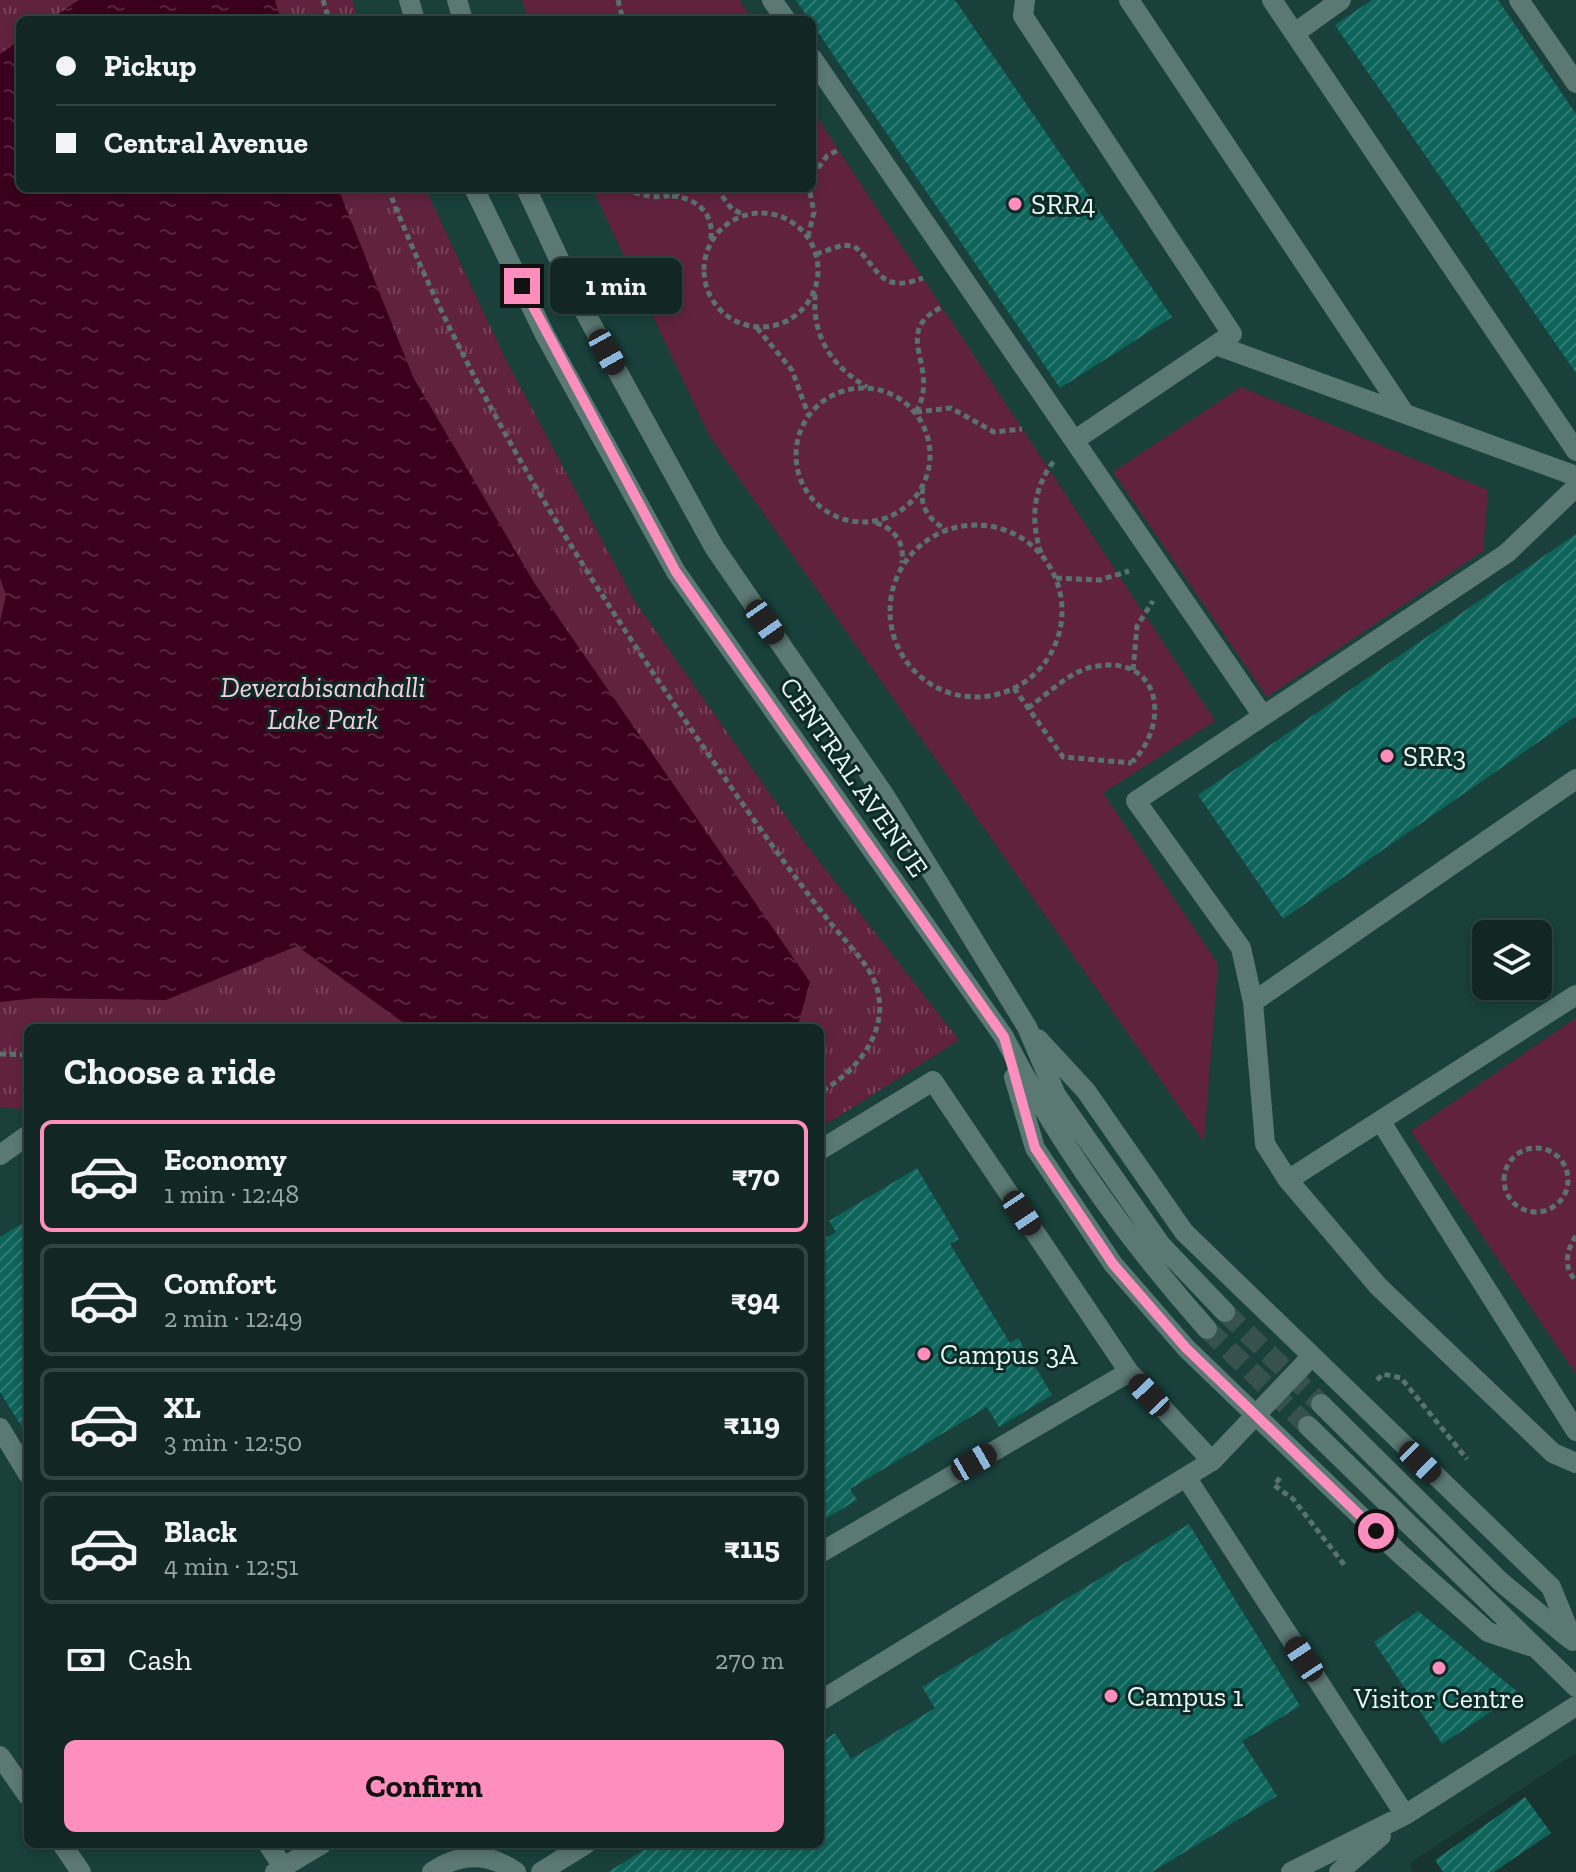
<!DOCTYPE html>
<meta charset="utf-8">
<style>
body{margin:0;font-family:"Zilla Slab",serif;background:#1b2f2c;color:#f1f3f6;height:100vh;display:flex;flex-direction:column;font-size:30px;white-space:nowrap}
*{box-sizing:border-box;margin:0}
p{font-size:26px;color:#9ca5a6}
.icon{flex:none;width:44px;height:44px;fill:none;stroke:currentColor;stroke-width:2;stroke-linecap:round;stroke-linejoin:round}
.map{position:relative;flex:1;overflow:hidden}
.details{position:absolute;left:24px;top:1024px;width:800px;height:824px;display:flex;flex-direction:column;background:#122724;border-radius:12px;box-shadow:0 4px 12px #0003,0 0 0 2px #314441}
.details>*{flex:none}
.hud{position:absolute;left:16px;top:16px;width:800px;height:176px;border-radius:12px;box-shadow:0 4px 12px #0003,0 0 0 2px #314441;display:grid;align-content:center;height:176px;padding:0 40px;background:#122724}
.fabs{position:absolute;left:1472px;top:920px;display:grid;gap:16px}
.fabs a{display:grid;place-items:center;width:80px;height:80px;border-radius:12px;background:#122724;box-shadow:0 4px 12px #0003,0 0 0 2px #314441;font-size:40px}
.end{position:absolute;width:36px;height:36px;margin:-18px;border:10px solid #fe8ebd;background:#111;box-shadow:0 0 0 4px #111}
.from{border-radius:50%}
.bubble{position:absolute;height:56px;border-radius:12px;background:#122724;box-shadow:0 4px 12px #0003,0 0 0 2px #314441;font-size:26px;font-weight:700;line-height:56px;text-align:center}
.car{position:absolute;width:24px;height:48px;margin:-24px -12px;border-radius:10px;box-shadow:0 0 6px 2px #0007;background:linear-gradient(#222 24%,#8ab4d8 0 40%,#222 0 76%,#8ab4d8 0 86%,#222 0)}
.hud b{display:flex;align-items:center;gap:28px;height:76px;font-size:30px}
.hud b+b{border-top:2px solid #314441}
.hud i{width:20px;height:20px;background:#f1f3f6}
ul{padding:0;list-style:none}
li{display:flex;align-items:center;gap:24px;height:112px;margin:0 16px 12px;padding:0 24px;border:4px solid #314441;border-radius:12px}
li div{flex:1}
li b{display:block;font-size:30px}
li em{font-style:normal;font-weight:700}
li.current{border-color:#fe8ebd}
li>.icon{width:72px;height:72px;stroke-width:1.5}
h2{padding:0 40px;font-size:36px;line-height:96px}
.pay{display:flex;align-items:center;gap:20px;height:88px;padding:0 40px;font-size:30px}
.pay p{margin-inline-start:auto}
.cta{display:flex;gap:16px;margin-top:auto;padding:16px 40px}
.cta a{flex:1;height:92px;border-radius:12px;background:#fe8ebd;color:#111;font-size:32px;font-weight:700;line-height:92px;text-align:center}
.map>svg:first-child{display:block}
</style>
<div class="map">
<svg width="1576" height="1872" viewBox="0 0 1576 1872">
<defs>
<pattern id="grass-tufts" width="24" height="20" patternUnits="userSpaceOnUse" patternTransform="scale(2)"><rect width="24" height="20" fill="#60223f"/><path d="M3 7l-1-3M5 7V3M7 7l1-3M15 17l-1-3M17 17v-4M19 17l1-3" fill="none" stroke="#77435b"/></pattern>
<pattern id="water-ripples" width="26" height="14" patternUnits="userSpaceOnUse" patternTransform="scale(2)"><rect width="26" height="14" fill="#3a001e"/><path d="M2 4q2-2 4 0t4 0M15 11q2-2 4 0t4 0" fill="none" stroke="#56263f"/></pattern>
<pattern id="building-hatch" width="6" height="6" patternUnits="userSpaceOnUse" patternTransform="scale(2)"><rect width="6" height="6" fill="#0c645b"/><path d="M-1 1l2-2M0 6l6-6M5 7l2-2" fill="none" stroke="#2f7b73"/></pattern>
</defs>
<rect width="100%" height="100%" fill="#183430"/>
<!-- built -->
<path fill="#19403b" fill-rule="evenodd" d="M352 0H1576V1753L1410 1863 1413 1872H0V1107L28 1110V1844H820V1128L958 1040 804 842 634 600 506 360 425 188H812V20H359ZM1486 934H1538V986H1486Z"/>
<!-- grass -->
<path fill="url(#grass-tufts)" d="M0 0H352L359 20H20V188H425L506 360 634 600 804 842 959 1040 820 1128V1028H28V1110L0 1107Z"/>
<!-- garden -->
<path fill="#60223f" d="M522 0H739L753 20H528Z
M812 110 1215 721 1103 793 1218 964 1204 1142 710 437 592 188H812Z
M1241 387 1488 490 1483 551 1267 697 1113 472Z
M1576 1018V1374L1411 1131Z"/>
<!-- water -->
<path fill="url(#water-ripples)" d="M79 0H275L281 20H49Z
M20 40V188H338L413 377 535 584 810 982 797 1028H411L297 946 166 1000 36 998 0 1002V622L6 595 0 578V54Z"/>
<!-- building -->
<path fill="url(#building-hatch)" d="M796 0H955L1172 317 1060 388Z
M1372 0H1498L1576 114V373L1335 25Z
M1576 534V716L1283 919 1198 795Z
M917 1168 959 1239 950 1244 1010 1343 1018 1338 1052 1395 999 1427 987 1407 850 1489 857 1500 820 1522V1241L836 1232 829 1221Z
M28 1220V1437L0 1392V1237Z
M1189 1524 1300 1706 1242 1741 1277 1796 1152 1872H608L654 1844H820V1743L835 1733 851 1759 935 1708 922 1687Z
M1418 1611 1519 1693 1442 1744 1374 1642Z
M1525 1797 1551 1833 1494 1872H1443L1435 1860Z"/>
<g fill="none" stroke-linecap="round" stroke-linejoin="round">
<!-- tertiary-tunnel -->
<path stroke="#37514d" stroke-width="20" stroke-dasharray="20 10" stroke-linecap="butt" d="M1225 1312 1321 1404
M1207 1329 1308 1426"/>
<!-- path -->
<path stroke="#5a726e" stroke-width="5" stroke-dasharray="6 4" stroke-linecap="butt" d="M323 0 329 20
M618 0 623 20
M812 176 827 156 838 150
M388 188C470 398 594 589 722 774 755 822 789 870 825 916 839 935 862 956 873 978 895 1025 859 1071 820 1092
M625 188C647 200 670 199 692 188
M716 188 732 209 744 215
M672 196C698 198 716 215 710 242
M704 270a57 57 0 1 1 114 0a57 57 0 1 1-114 0Z
M808 237 814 212 809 188
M816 254 843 245 854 246C879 267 879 295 923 278
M815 294C812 336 831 366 867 387
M757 328 792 370 808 414
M796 455a67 67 0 1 1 134 0a67 67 0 1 1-134 0Z
M916 412C942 367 889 333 942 307
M916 412 951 408 994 432 1022 429
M923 488C919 507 930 521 947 530
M876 523C894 528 905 543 902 563
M890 611a86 86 0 1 1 172 0a86 86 0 1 1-172 0Z
M1041 553C1030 520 1033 488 1054 461
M1056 578 1100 580 1129 571
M1133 670 1137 626 1153 601
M1014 688 1063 757 1132 763
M1028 708C1049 693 1072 669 1097 666 1162 656 1170 724 1132 762
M0 1054 28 1055
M1504 1180a32 32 0 1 1 64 0a32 32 0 1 1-64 0Z
M1576 1236C1566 1251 1563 1267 1576 1281
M1377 1380 1383 1374 1401 1378 1467 1459
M1280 1478 1274 1485 1293 1499 1346 1567"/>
<!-- service -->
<path stroke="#5b7873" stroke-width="20" d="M772 0 786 20
M1025 0 1023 16 1232 334 1075 440
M1129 0 1405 414
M1272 0 1576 451
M1519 0 1576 83
M1295 33 1341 0
M812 58 1263 716
M1216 345 1576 476
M1576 779 1253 1002 1265 1144 1288 1180 1378 1286 1553 1453 1576 1463
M1253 1002 1241 948 1136 801 1507 553 1576 487
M1381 1122 1576 1431
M820 1150 933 1081 1129 1372 1212 1461
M0 1155 28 1135
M1288 1180 1576 995
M0 1428 28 1474
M1186 1477 1405 1815
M820 1553 1129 1372
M820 1701 1212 1461 1311 1357
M0 1756 28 1796
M62 1844 81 1872
M268 1844 283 1867
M275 1872 322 1844
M432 1872C459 1853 488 1852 516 1872
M541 1872 586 1844
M1291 1872 1405 1815 1576 1706
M1339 1872 1381 1836"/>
<!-- tertiary -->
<path stroke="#5b7873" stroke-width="20" d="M409 0 415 20
M457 0 463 20
M474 188 545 335 676 572 1004 1037C1058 1143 1128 1240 1207 1329
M526 188 576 296 714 547 885 796 1027 1027 1056 1095 1161 1245 1225 1312
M1038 1039 1086 1091 1184 1232 1551 1587 1573 1641
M1014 1077 1035 1148 1113 1264 1186 1348 1398 1552 1488 1632 1530 1646
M1321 1404 1501 1582 1570 1639
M1308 1426 1576 1687"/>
</g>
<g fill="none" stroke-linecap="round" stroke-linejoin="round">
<!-- route -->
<path stroke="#fe8ebd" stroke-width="10" d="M522 286 676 572 1004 1037 1035 1148 1113 1264 1186 1348 1376 1531"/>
</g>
<!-- markers -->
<g fill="#fe8ebd" stroke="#0e2a26" stroke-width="3">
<circle cx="1015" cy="204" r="8"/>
<circle cx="1387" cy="756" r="8"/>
<circle cx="924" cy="1354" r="8"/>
<circle cx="1439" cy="1668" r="8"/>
<circle cx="1111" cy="1696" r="8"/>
</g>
<g text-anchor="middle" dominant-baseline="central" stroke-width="6" stroke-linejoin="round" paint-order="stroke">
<!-- poi labels -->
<g font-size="28" fill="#e7f7f4" stroke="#0e2a26" text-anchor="start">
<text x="1031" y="204">SRR4</text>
<text x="1403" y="756">SRR3</text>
<text x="940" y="1354">Campus 3A</text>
<text x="1127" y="1696">Campus 1</text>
<text x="1439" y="1698" text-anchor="middle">Visitor Centre</text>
</g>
<!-- park labels -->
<g font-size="28" font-style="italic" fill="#f9cfde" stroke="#0e2a26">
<text x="323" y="687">Deverabisanahalli<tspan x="323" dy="32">Lake Park</tspan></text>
</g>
<!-- street labels -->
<g font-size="28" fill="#e7f7f4" stroke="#0e2a26">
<text transform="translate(854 777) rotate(55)">CENTRAL AVENUE</text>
</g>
</g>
</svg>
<div class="fabs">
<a><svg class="icon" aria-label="layers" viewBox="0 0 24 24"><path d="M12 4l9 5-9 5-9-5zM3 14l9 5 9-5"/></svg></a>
</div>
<i class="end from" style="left:1376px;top:1531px"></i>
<i class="end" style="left:522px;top:286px"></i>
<div class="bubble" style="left:550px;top:258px;width:132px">1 min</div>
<i class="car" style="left:607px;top:352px;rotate:151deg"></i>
<i class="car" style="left:765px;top:622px;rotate:145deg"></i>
<i class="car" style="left:1022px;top:1213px;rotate:146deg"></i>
<i class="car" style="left:1149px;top:1395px;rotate:317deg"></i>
<i class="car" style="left:974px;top:1462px;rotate:60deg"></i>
<i class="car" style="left:1420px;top:1462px;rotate:134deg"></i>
<i class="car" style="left:1304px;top:1659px;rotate:327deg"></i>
<div class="hud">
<b><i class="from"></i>Pickup</b>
<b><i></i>Central Avenue</b>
</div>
<section class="details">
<h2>Choose a ride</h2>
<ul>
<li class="current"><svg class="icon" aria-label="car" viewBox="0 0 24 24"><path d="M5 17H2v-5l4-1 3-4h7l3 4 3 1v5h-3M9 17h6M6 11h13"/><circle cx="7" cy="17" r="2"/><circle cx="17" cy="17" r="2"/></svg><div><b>Economy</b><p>1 min · 12:48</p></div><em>₹70</em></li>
<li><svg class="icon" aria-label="car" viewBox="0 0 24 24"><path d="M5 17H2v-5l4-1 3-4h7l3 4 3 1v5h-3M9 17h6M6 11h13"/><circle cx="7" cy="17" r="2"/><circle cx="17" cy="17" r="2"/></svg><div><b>Comfort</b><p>2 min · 12:49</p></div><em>₹94</em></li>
<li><svg class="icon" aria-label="car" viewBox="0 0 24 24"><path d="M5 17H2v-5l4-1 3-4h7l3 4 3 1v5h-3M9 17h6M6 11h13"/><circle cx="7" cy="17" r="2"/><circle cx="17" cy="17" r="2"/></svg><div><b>XL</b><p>3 min · 12:50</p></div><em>₹119</em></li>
<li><svg class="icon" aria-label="car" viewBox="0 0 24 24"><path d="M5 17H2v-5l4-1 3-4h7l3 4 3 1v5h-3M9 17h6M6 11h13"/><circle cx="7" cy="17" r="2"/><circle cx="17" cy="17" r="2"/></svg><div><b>Black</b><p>4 min · 12:51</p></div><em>₹115</em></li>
</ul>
<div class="pay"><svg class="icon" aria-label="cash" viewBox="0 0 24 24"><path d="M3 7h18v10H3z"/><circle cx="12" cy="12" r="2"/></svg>Cash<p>270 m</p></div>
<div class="cta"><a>Confirm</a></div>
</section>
</div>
